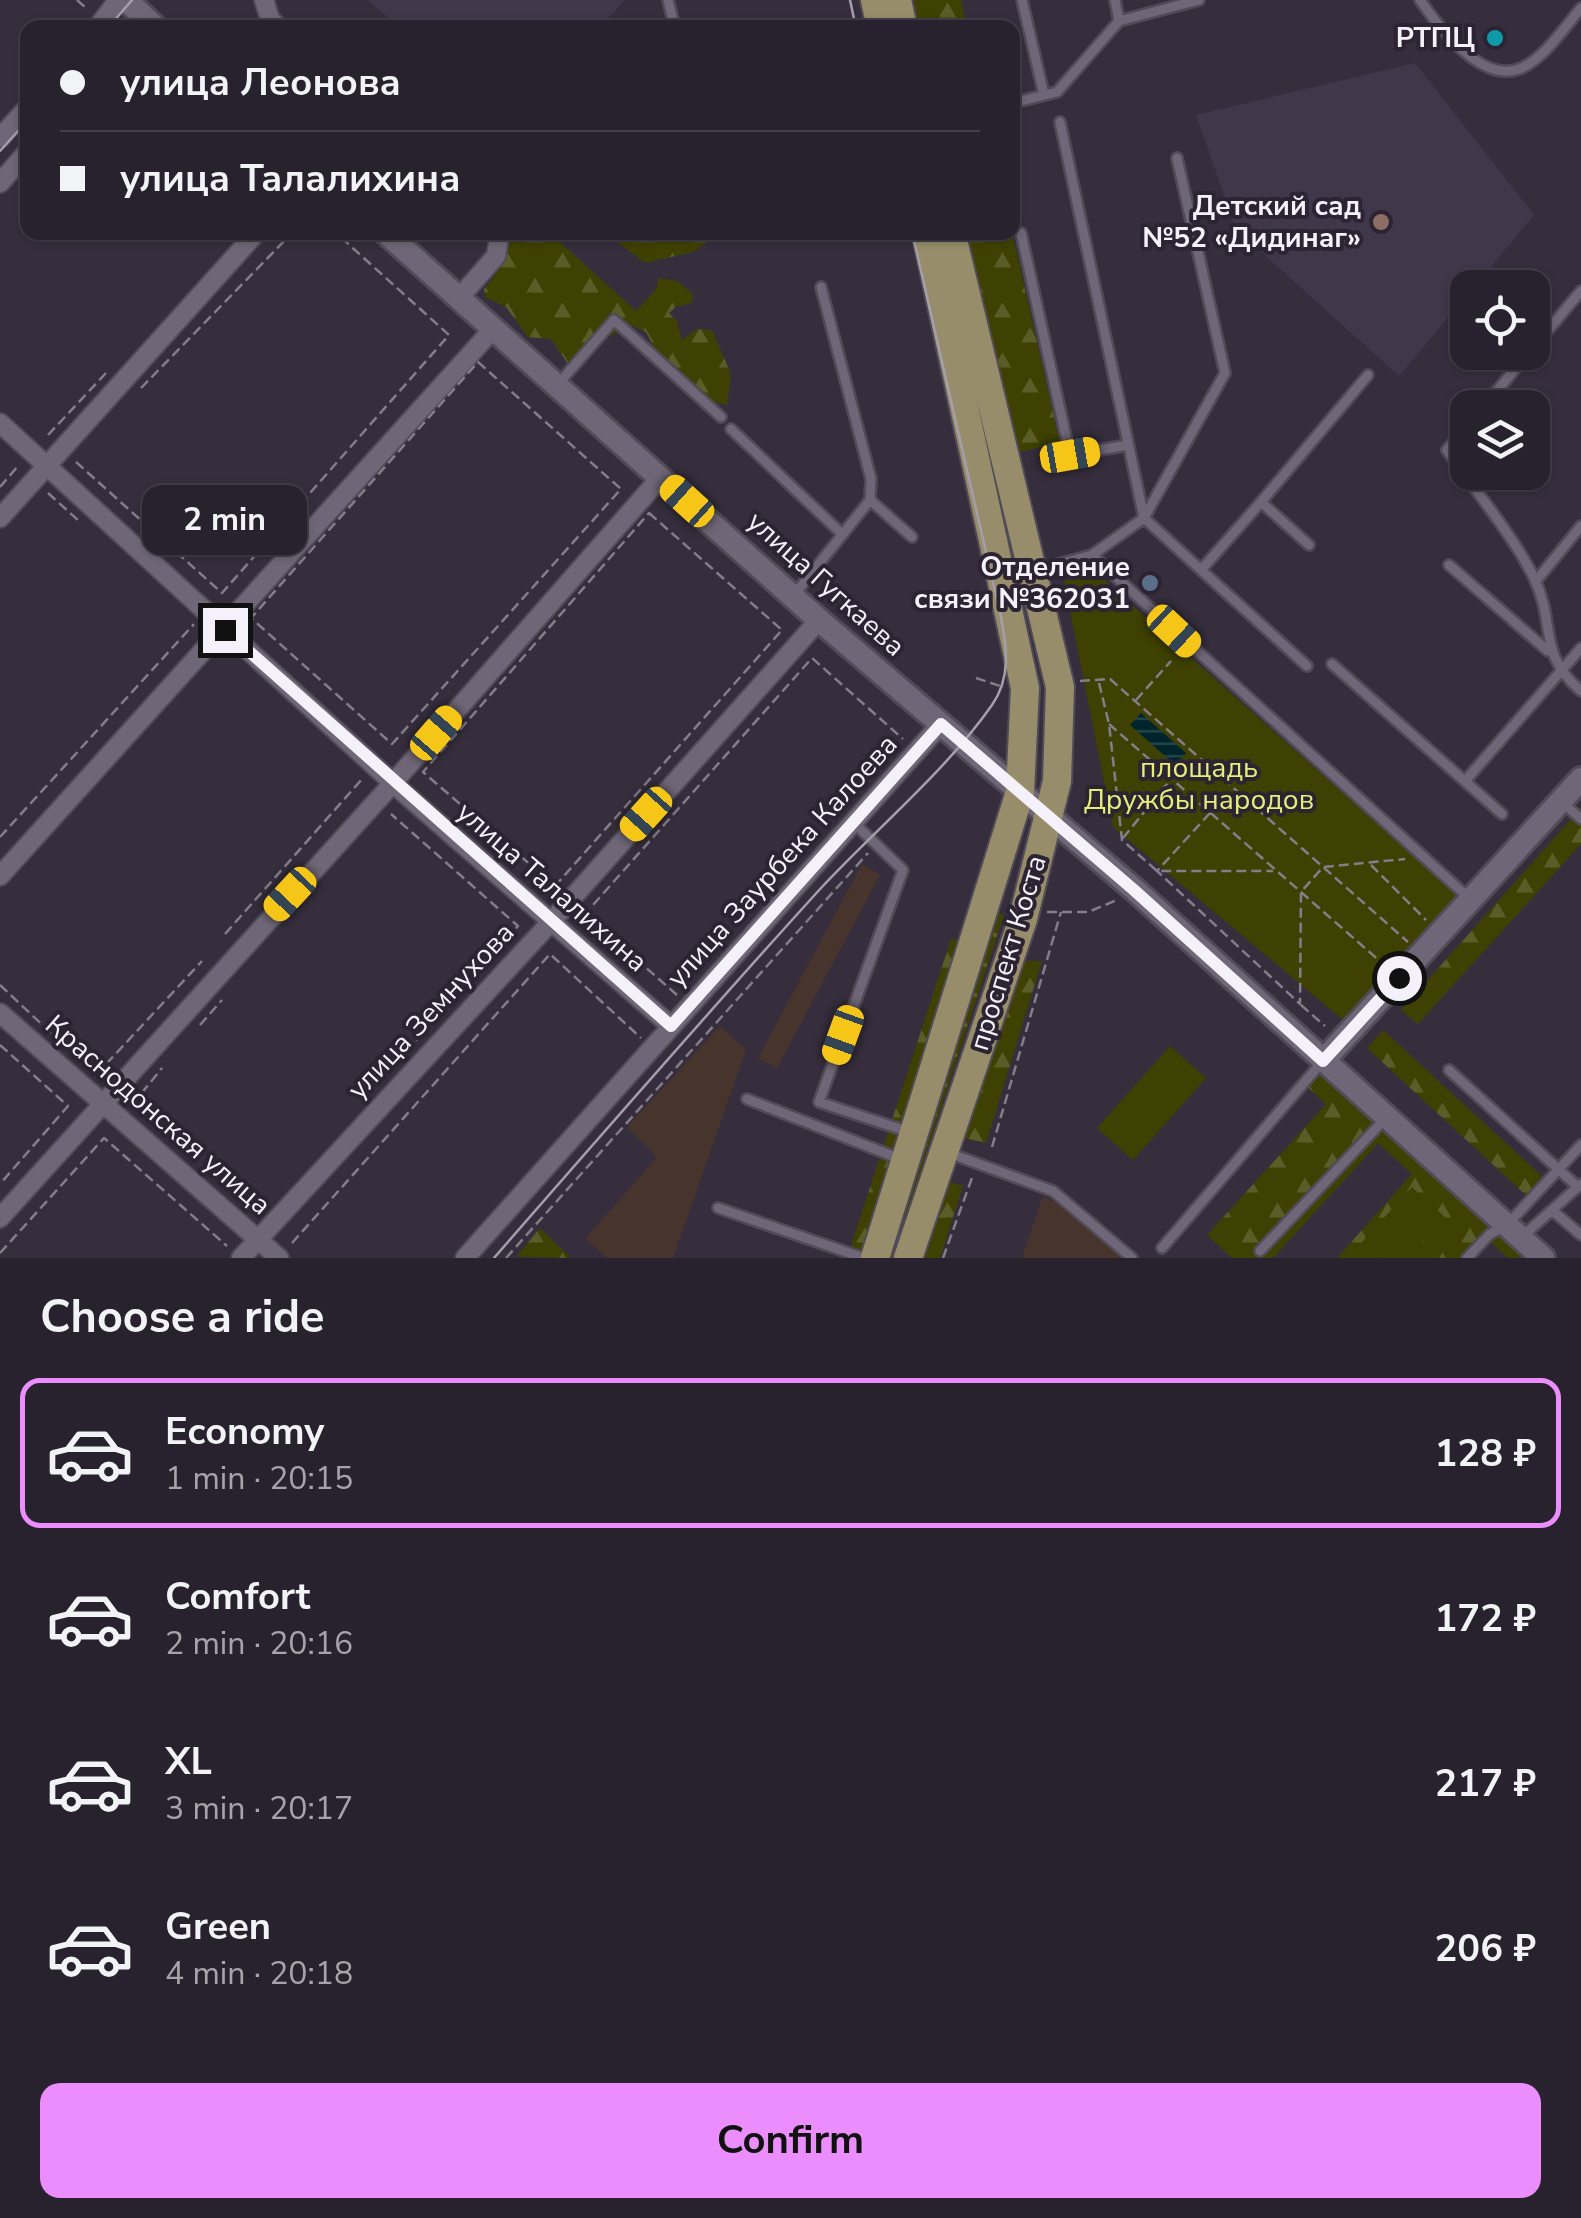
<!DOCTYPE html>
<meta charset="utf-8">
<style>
body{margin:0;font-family:"Nunito Sans",sans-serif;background:#302a36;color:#f1f3f6;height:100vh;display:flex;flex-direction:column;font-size:38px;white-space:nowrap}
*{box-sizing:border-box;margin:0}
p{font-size:32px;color:#a5a4aa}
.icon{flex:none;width:55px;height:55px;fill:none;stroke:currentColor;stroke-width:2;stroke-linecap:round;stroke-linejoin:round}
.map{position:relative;height:1258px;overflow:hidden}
.details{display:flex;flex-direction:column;background:#28222e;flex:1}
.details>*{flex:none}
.guide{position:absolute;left:20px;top:20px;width:1000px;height:220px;border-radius:20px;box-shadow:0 2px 8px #0004,0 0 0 2px #443f4a;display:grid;align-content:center;height:220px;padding:0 40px;background:#28222e}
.tools{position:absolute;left:1450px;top:270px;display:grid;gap:20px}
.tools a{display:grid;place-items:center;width:100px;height:100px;border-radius:20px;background:#28222e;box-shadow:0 2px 8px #0004,0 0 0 2px #443f4a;font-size:50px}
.end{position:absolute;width:45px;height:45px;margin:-22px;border:12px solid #f5f1fa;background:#111;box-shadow:0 0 0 5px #111}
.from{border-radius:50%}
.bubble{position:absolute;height:70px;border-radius:20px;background:#28222e;box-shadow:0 2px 8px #0004,0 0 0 2px #443f4a;font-size:32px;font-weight:700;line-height:70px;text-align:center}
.car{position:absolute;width:30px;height:60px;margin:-30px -15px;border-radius:12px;box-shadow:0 0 8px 2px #0007;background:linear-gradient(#f5c518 24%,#345 0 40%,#f5c518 0 76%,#345 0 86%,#f5c518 0)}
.guide b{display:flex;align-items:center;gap:35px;height:95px;font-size:38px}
.guide b+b{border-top:2px solid #443f4a}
.guide i{width:25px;height:25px;background:#f1f3f6}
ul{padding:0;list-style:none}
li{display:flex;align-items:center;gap:30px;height:150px;margin:0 20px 15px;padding:0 20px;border:5px solid transparent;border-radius:20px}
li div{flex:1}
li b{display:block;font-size:38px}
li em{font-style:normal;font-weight:700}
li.selected{border-color:#eb8dfc}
li>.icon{width:90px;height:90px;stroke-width:1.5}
h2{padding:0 40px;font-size:45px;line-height:120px}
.cta{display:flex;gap:20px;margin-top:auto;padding:20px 40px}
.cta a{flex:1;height:115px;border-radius:20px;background:#eb8dfc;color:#111;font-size:40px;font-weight:700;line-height:115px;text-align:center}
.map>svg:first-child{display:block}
</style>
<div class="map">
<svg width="1581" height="1258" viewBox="0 0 1581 1258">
<defs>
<pattern id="grass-dots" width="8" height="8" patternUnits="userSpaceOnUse" patternTransform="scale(2.5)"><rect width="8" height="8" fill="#3f4102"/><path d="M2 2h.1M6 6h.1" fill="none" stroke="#5b5d28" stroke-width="1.8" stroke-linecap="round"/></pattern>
<pattern id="forest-firs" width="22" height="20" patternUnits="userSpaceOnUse" patternTransform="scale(2.5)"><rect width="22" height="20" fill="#3f4102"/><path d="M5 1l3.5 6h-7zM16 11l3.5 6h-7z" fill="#5b5d28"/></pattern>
<pattern id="water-rules" width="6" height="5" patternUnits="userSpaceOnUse" patternTransform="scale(2.5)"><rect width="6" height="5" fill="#00242c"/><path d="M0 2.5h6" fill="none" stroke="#26444c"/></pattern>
</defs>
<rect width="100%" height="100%" fill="#362e3d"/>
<!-- built -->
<path fill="#41374b" d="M368 0H625L599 28 398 27Z
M1415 63 1534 215 1474 287 1468 288 1467 295 1399 376 1236 229 1196 115Z"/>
<!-- industrial -->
<path fill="#47342d" d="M862 864 880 875 777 1068 758 1058Z
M720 1026 746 1050 673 1258H608L585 1239 657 1157 627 1127Z
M1043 1196 1111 1232 1140 1258H1022Z"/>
<!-- grass -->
<path fill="url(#grass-dots)" d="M999 913 1004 915 892 1258H887Z"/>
<!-- forest -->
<path fill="url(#forest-firs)" d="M911 0H961L967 27H917Z
M1012 232 1060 443 1015 453 966 233Z
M505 233H550L636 311 657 288 658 278 677 281 693 294 691 304 677 306 669 313 677 321 682 340 697 329 712 330 731 374 727 405 703 400 663 364 646 332 625 322V331L602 338 577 370 568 364 551 339 528 337 506 307 485 297 484 289C500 274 502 254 505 233Z
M606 233H693L706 243 693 252 645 263Z
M1581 808V844L1418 1024 1401 1010Z
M951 939 972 942 870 1258H847Z
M1024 961H1042L986 1143 965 1138Z
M1383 1030 1545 1179 1528 1197 1367 1048Z
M1317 1060 1534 1258H1508L1485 1237 1465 1258H1337L1412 1174 1378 1143 1273 1258H1232L1207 1235 1326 1104 1299 1079Z
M950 1182 963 1186 940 1258H925Z
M540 1228 571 1258 516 1257Z"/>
<!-- park -->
<path fill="#3f4102" d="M1095 572 1464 901 1349 1025 1113 827 1064 581Z
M1170 1046 1206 1078 1133 1160 1097 1128Z
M1412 1187 1445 1217 1407 1258H1377L1361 1243Z"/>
<!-- water -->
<path fill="url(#water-rules)" d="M1141 713 1186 753 1175 765 1130 725Z"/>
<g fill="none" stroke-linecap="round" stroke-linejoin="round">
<defs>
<path id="service" d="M668 0 675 28
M1022 0 1044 95
M1420 0C1438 26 1480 83 1519 69 1542 61 1565 27 1581 8
M1119 21 1199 0
M1012 103 1057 92 1119 21 1115 0
M1060 122 1144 518 1201 570 1261 502 1309 545
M1021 233 1070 455 1128 445
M1532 349 1581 291
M559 383 614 320 721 417
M1483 408 1529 352
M1468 425 1447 450C1473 488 1516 539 1535 580 1556 625 1537 653 1581 691
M731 429 842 534
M870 500 912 537
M1261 502 1368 375
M1092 555 1144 518 1225 373 1177 158
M1449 565 1548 651
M1037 570 1092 555 1471 900
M1201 570 1307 666
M1536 581 1581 526
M794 595 870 500 871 479 821 287
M1332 664 1502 814
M1465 781 1581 648
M1563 803 1581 819
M854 823 903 870 819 1102 912 1133
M1449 1070 1578 1187
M747 1099 903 1160
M946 1152 1053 1191 1132 1258
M718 1208 864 1258
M1553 1211 1581 1235
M1523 1236 1581 1184
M1162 1248 1321 1063
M1260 1251 1384 1120
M1467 1258 1490 1234 1507 1225 1581 1145"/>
<path id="minor" d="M264 0 270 19 279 28
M97 28 118 0
M0 138 28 107
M0 183 28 151
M459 298 496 256 500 232
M0 423 404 793 671 1026
M0 518 257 232
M0 876 494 328
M0 1013 279 1258
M0 1218 393 783 661 477
M241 1258 550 923 819 620
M465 1258 941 724"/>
<path id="tertiary" d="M126 0 156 28
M385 232 819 620 1135 890 1543 1258
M1323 1061 1581 779"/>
<path id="primary" d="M875 0 881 28
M897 0 903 28
M875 1258 1020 792 1025 688 926 232
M908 1258 1023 919 1057 781 1060 687 951 232"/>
</defs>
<!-- service casing -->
<use href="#service" stroke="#514b57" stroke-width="14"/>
<!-- minor casing -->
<use href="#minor" stroke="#514b57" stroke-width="22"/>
<!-- tertiary casing -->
<use href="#tertiary" stroke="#514b57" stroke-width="28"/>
<!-- primary casing -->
<use href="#primary" stroke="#514b57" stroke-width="32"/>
<!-- path -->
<path stroke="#847d8a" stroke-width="2.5" stroke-dasharray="10 5" stroke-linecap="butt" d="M77 0 87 9
M478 362 621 489 392 744 251 618Z
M141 388 293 232
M48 435 106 373
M76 462 222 593 449 335 335 232
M0 487 18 466
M48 493 79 521
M649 513 782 630 555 886 423 772Z
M976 678 1003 687
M1080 681 1110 679 1408 942
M1099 683 1109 724 1122 840 1157 871H1273
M1136 700 1171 661
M1109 724 1382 963
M1210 813 1157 871 1300 1004 1301 892 1323 867 1405 859
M0 837 194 624
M1123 838 1171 779
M1371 865 1426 920
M1047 912H1088L1117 900
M225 934 363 778
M0 985 68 1049
M677 995 585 914 812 658 903 739
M1301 1005 1325 1026
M200 1025 222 1000
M0 1045 68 1106 0 1184
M96 1075 202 961
M376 1085 518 926 391 814
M132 1105 162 1068
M992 1147 1061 912
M292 1243 550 954 641 1038
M0 1253 104 1138 227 1246
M506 1258 868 853
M943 1258 973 1175"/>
<!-- service -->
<use href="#service" stroke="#6f6777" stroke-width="9"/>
<!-- minor -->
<use href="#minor" stroke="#6f6777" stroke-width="18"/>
<!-- tertiary -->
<use href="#tertiary" stroke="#6f6777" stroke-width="22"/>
<!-- primary -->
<use href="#primary" stroke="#978d6a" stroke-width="28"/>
<!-- tram -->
<path stroke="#a59fab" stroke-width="2.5" d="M850 0 856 28
M108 28 132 0
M0 151 28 120
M494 1258C602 1134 710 1010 821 888 877 828 945 772 992 705 1011 678 1007 648 1001 617L912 232"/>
</g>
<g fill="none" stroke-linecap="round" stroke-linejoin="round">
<!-- route -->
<path stroke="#f5f1fa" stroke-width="12" d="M225 630 671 1026 941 724 1134 890 1323 1061 1399 978"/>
</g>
<!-- markers -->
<circle fill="#0f9aa8" stroke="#2c2432" stroke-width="4" cx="1495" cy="38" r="10"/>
<circle fill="#8d6e63" stroke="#2c2432" stroke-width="4" cx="1381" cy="222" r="10"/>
<circle fill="#5c6f8a" stroke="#2c2432" stroke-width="4" cx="1150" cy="583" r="10"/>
<g text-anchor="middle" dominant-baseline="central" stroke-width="8" stroke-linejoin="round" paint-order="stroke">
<!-- poi labels -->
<g font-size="28" font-weight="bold" fill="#f5f1fa" stroke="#2c2432" text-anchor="end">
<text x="1475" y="38">РТПЦ</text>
<text x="1361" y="206">Детский сад<tspan x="1361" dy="32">№52 «Дидинаг»</tspan></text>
<text x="1130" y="567">Отделение<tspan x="1130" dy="32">связи №362031</tspan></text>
</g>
<!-- street labels -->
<g font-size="28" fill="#f5f1fa" stroke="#2c2432">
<text transform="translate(826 584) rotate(42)">улица Гугкаева</text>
<text transform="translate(782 861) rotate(-48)">улица Заурбека Калоева</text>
<text transform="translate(552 887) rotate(41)">улица Талалихина</text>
<text transform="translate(1008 953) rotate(-73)">проспект Коста</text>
<text transform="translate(431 1011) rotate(-47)">улица Земнухова</text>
<text transform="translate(158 1115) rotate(41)">Краснодонская улица</text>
</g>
<!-- park labels -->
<g font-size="28" fill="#e7ee78" stroke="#2c2432">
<text x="1199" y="768">площадь<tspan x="1199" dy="32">Дружбы народов</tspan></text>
</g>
</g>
</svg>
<div class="tools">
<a><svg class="icon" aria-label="locate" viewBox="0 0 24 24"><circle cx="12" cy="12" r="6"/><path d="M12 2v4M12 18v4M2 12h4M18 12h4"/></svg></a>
<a><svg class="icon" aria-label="layers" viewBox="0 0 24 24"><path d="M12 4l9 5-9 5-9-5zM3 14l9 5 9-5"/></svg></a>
</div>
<i class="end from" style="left:1399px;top:978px"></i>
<i class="end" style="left:225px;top:630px"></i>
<div class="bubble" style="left:142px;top:485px;width:165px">2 min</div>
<i class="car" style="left:1070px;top:455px;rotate:80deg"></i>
<i class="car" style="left:687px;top:501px;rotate:312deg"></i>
<i class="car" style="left:1174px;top:631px;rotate:133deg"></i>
<i class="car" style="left:436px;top:733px;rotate:41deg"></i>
<i class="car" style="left:646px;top:814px;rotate:222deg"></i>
<i class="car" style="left:290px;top:894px;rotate:223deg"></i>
<i class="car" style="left:843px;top:1035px;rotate:200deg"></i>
<div class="guide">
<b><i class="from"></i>улица Леонова</b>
<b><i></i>улица Талалихина</b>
</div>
</div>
<section class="details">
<h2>Choose a ride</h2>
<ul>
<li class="selected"><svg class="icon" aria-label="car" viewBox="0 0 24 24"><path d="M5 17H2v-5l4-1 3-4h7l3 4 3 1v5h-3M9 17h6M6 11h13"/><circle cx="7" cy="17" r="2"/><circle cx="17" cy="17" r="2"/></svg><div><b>Economy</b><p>1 min · 20:15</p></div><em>128 ₽</em></li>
<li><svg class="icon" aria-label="car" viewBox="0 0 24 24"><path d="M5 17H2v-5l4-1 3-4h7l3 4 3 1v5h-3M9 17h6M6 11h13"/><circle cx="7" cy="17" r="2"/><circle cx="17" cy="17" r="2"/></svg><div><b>Comfort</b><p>2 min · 20:16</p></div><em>172 ₽</em></li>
<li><svg class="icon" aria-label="car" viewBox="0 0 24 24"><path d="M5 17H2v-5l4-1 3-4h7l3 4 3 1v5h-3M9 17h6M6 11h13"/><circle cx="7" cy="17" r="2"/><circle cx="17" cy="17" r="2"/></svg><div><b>XL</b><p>3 min · 20:17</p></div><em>217 ₽</em></li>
<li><svg class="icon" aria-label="car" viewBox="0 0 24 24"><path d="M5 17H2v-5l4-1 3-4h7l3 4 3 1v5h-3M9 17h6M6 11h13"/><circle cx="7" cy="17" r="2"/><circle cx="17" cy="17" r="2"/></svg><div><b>Green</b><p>4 min · 20:18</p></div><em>206 ₽</em></li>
</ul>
<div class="cta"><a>Confirm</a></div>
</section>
